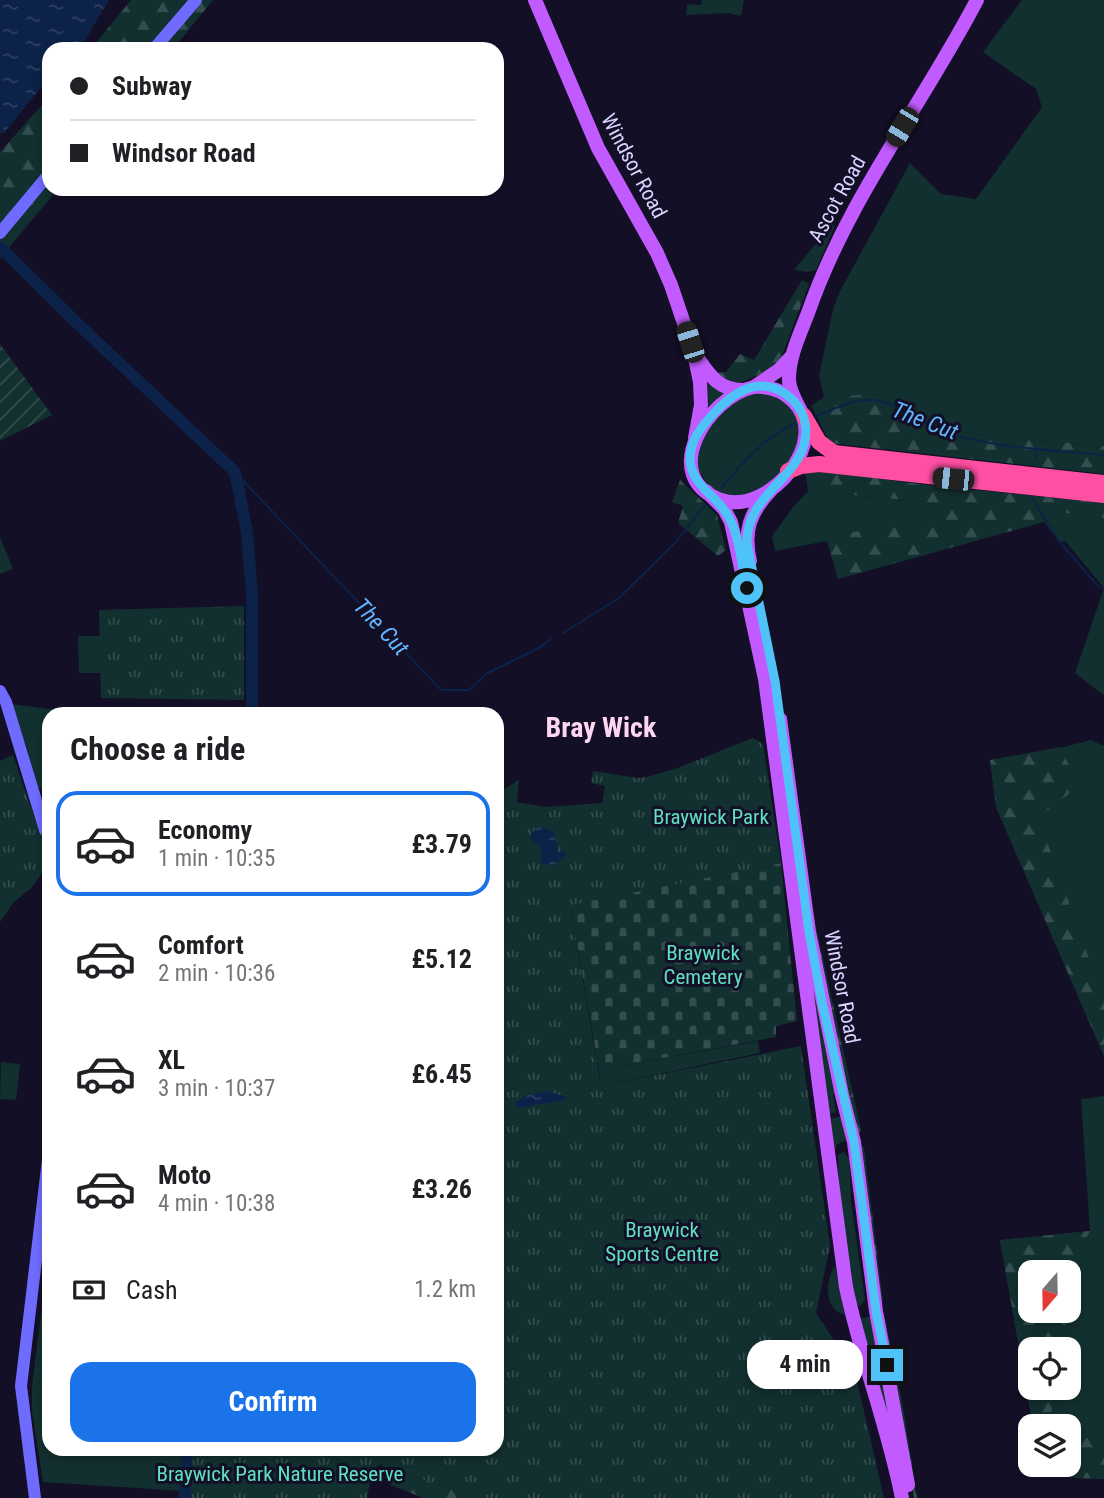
<!DOCTYPE html>
<meta charset="utf-8">
<style>
body{margin:0;font-family:"Roboto Condensed",sans-serif;background:#f2f2f2;color:#202124;height:100vh;display:flex;flex-direction:column;font-size:26px;white-space:nowrap}
*{box-sizing:border-box;margin:0}
p{font-size:23px;color:#757577}
.icon{flex:none;width:38px;height:38px;fill:none;stroke:currentColor;stroke-width:2;stroke-linecap:round;stroke-linejoin:round}
.map{position:relative;flex:1;overflow:hidden}
.drawer{position:absolute;left:42px;top:707px;width:462px;height:749px;display:flex;flex-direction:column;background:#fff;border-radius:21px;box-shadow:0 4px 10px #0003}
.drawer>*{flex:none}
.banner{position:absolute;left:42px;top:42px;width:462px;height:154px;border-radius:21px;box-shadow:0 4px 10px #0003;display:grid;align-content:center;height:154px;padding:0 28px;background:#fff}
.needle{width:46px;rotate:200deg}
.buttons{position:absolute;left:1018px;top:1260px;display:grid;gap:14px}
.buttons a{display:grid;place-items:center;width:63px;height:63px;border-radius:14px;background:#fff;box-shadow:0 4px 10px #0003;font-size:35px}
.end{position:absolute;width:32px;height:32px;margin:-16px;border:9px solid #4fc3f7;background:#111;box-shadow:0 0 0 4px #111}
.from{border-radius:50%}
.bubble{position:absolute;height:49px;border-radius:21px;background:#fff;box-shadow:0 4px 10px #0003;font-size:23px;font-weight:700;line-height:49px;text-align:center}
.car{position:absolute;width:21px;height:42px;margin:-21px -10px;border-radius:9px;box-shadow:0 0 5px 2px #0007;background:linear-gradient(#222 24%,#8ab4d8 0 40%,#222 0 76%,#8ab4d8 0 86%,#222 0)}
.banner b{display:flex;align-items:center;gap:24px;height:66px;font-size:26px}
.banner b+b{border-top:2px solid #e0e0e0}
.banner i{width:18px;height:18px;background:#202124}
ul{padding:0;list-style:none}
li{display:flex;align-items:center;gap:21px;height:105px;margin:0 14px 10px;padding:0 14px;border:4px solid transparent;border-radius:21px}
li div{flex:1}
li b{display:block;font-size:26px}
li em{font-style:normal;font-weight:700}
li.selected{border-color:#1a73e8}
li>.icon{width:63px;height:63px;stroke-width:1.5}
h2{padding:0 28px;font-size:32px;line-height:84px}
.pay{display:flex;align-items:center;gap:18px;height:77px;padding:0 28px;font-size:26px}
.pay p{margin-inline-start:auto}
.primary-button{display:flex;gap:14px;margin-top:auto;padding:14px 28px}
.primary-button a{flex:1;height:80px;border-radius:21px;background:#1a73e8;color:#fff;font-size:28px;font-weight:700;line-height:80px;text-align:center}
.map>svg:first-child{display:block}
</style>
<div class="map">
<svg width="1104" height="1498" viewBox="0 0 1104 1498">
<defs>
<pattern id="forest-firs" width="22" height="20" patternUnits="userSpaceOnUse" patternTransform="scale(1.75)"><rect width="22" height="20" fill="#12302f"/><path d="M5 1l3.5 6h-7zM16 11l3.5 6h-7z" fill="#344d4e"/></pattern>
<pattern id="cemetery-stones" width="16" height="16" patternUnits="userSpaceOnUse" patternTransform="scale(1.75)"><rect width="16" height="16" fill="#12302f"/><path d="M2 7V4a2 2 0 0 1 4 0v3zM10 15v-3a2 2 0 0 1 4 0v3z" fill="#344d4e"/></pattern>
<pattern id="park-tufts" width="24" height="20" patternUnits="userSpaceOnUse" patternTransform="scale(1.75)"><rect width="24" height="20" fill="#12302f"/><path d="M3 7l-1-3M5 7V3M7 7l1-3M15 17l-1-3M17 17v-4M19 17l1-3" fill="none" stroke="#344d4e"/></pattern>
<pattern id="garden-furrows" width="10" height="10" patternUnits="userSpaceOnUse" patternTransform="scale(1.75)"><rect width="10" height="10" fill="#12302f"/><path d="M-1 1l2-2M0 10L10 0M9 11l2-2" fill="none" stroke="#344d4e"/></pattern>
<pattern id="water-ripples" width="26" height="14" patternUnits="userSpaceOnUse" patternTransform="scale(1.75)"><rect width="26" height="14" fill="#0c2248"/><path d="M2 4q2-2 4 0t4 0M15 11q2-2 4 0t4 0" fill="none" stroke="#2f4163"/></pattern>
</defs>
<rect width="100%" height="100%" fill="#130f26"/>
<!-- grass -->
<path fill="#12302f" fill-rule="evenodd" d="M702 0H744L741 16 729 13 686 15 687 4 701 5Z
M1022 0H1104V446L963 433 881 394 824 397 819 376 833 309 840 291 910 163 941 194 976 199 1042 107 1036 89 983 52Z
M833 223 834 228 816 270 808 272 794 270Z
M707 383 724 393 709 411Z
M763 391 783 399 800 422 796 455 769 484 753 496H726L708 486 697 467 696 457 707 428 739 397Z
M808 491 928 502 929 522 837 534 827 541 775 551 772 536 794 506Z
M1057 512 1104 518V693L1103 695 1075 673 1104 588 1066 542Z
M0 537 13 569 0 574Z
M78 636H100L101 673H79Z
M11 704 72 712 84 707 111 709V714H49V790L37 788 28 751Z
M1091 740 1104 746V1056L996 807 990 760 1044 752Z
M797 882 837 1093 833 1094 836 1112 826 1115Z
M758 1041 760 1053 601 1086 599 1070Z
M1 1062 20 1064 16 1100 0 1099Z
M1104 1096V1479L1042 1476 1040 1465H1069V1426H1033L1000 1240 1090 1231 1081 1099ZM1031 1272H1069V1311H1031ZM1031 1349H1069V1388H1031Z
M841 1116 846 1140 838 1144 831 1156 826 1120Z
M843 1152 849 1158 851 1201 865 1300 860 1306H857L852 1293V1270L841 1250 838 1158V1155Z
M49 1249V1449H185L183 1491 43 1482 32 1412V1386Z
M835 1266 845 1315C823 1309 825 1280 835 1266Z
M873 1316 906 1498 857 1319Z"/>
<!-- forest -->
<path fill="url(#forest-firs)" d="M131 0H213L173 49H91Z
M49 97V189H58L0 258V152Z
M802 280 809 284 782 356 772 369 737 384 716 373 726 372 740 354 754 360Z
M881 394 963 433 1104 446V474L830 443 811 406 824 397Z
M805 469 919 484 1104 503V518L1057 512 1066 542 1059 541 1044 522 838 579 827 541 837 534 928 522V502L808 491Z
M680 480 717 515 726 550 718 556 678 523 683 506 672 502Z
M1061 747 1078 787 1038 817 1104 1000V1056L996 807 990 760Z
M806 882 861 1130 858 1135 852 1133Z
M858 1145 864 1147 883 1302 879 1304Z
M1090 1231 1075 1258 1069 1299V1272H1031V1311H1068L1063 1349H1031V1388H1057L1048 1426H1033L1000 1240Z
M880 1314 885 1319 904 1412 917 1498H914L901 1412Z
M1104 1435V1479L1074 1478 1075 1440Z
M382 1464 474 1498H423L386 1483Z"/>
<!-- cemetery -->
<path fill="url(#cemetery-stones)" d="M781 863 797 1021 776 1026V1037L599 1070 570 904Z"/>
<!-- park -->
<path fill="url(#park-tufts)" d="M244 606V700L101 698 99 610Z
M753 738 763 744 781 863 570 905 601 1086 801 1046 830 1246 816 1313 855 1372 884 1498H474L382 1464 372 1470 367 1498H184L188 1449H497V790L504 789 519 780 517 802 545 807 602 803 605 786 591 783 593 771 638 778 646 777 675 769Z
M13 755 39 831 49 845V848L45 869 32 887 13 903 0 922V761Z"/>
<!-- garden -->
<path fill="url(#garden-furrows)" d="M0 344 52 415 0 441Z"/>
<!-- water -->
<path fill="url(#water-ripples)" d="M0 0H109L82 45H74L71 49H49V78L4 133H0Z
M542 827 553 832 558 847V852H566L565 856 554 865 542 864 541 848 529 838 535 829Z
M547 1091 567 1097 566 1100 516 1108 515 1103 525 1096Z"/>
<g fill="none" stroke-linecap="round" stroke-linejoin="round">
<!-- stream -->
<path stroke="#0c2248" stroke-width="2" d="M816 416C833 410 853 398 872 400 902 403 927 427 955 435 1003 449 1055 450 1104 455
M1036 458V449
M235 472 441 690H469L486 674 541 647 551 638
M722 487C744 462 763 438 794 424
M1032 498 1059 541 1097 585 1104 589
M563 633 619 598 676 542 705 505"/>
<!-- river -->
<path stroke="#0c2248" stroke-width="12" d="M0 247 78 324 235 472 247 532 252 594V714
M185 1498 187 1449"/>
<!-- secondary -->
<path stroke="#6f6bff" stroke-width="12" d="M154 49 196 0
M0 233 49 174
M0 691 6 702 45 830 49 834
M35 1498 21 1386 49 1151"/>
<!-- primary -->
<path stroke="#c25bff" stroke-width="14" d="M535 0 598 148 657 253 671 285 694 353 700 382 701 405 695 438
M699 360C710 376 720 390 742 390
M754 387C769 386 782 390 793 401 833 440 769 516 721 500 657 477 708 396 754 387Z
M754 387 779 370 791 357
M802 413C797 403 789 391 789 379 789 356 800 334 808 313 848 198 921 107 977 0
M706 491 724 509 731 522 765 679 846 1287C861 1359 888 1426 902 1498
M750 561C743 531 750 512 771 490
M780 719 809 932 842 1095 854 1142 876 1311 908 1485"/>
<!-- motorway -->
<path stroke="#ff4fa3" stroke-width="16" d="M804 416 819 442 834 453 1104 483
M788 471 801 466 819 464 1104 495"/>
</g>
<g fill="none" stroke-linecap="round" stroke-linejoin="round">
<!-- route -->
<path stroke="#4fc3f7" stroke-width="9" d="M747 588C741 565 740 536 728 516 717 495 691 486 690 459 690 440 702 426 714 413 737 389 764 373 793 400 801 408 805 417 806 429 807 478 745 491 747 544L775 681 809 932 822 1002 854 1142 876 1311 887 1365"/>
</g>
<g text-anchor="middle" dominant-baseline="central" stroke-width="6" stroke-linejoin="round" paint-order="stroke">
<!-- street labels -->
<g font-size="21" fill="#d9d4ff" stroke="#130f26">
<text transform="translate(634 166) rotate(62)">Windsor Road</text>
<text transform="translate(837 199) rotate(-61)">Ascot Road</text>
<text transform="translate(842 987) rotate(79)">Windsor Road</text>
</g>
<!-- park labels -->
<g font-size="21" fill="#5fe0c0" stroke="#130f26">
<text x="711" y="817">Braywick Park</text>
<text x="703" y="953">Braywick<tspan x="703" dy="24">Cemetery</tspan></text>
<text x="662" y="1230">Braywick<tspan x="662" dy="24">Sports Centre</tspan></text>
<text x="280" y="1474">Braywick Park Nature Reserve</text>
</g>
<!-- water labels -->
<g font-size="23" font-style="italic" fill="#62b6ff" stroke="#130f26">
<text transform="translate(925 421) rotate(21)">The Cut</text>
<text transform="translate(381 627) rotate(47)">The Cut</text>
</g>
<!-- district labels -->
<g font-size="28" font-weight="bold" fill="#ffd6f0" stroke="#130f26">
<text x="601" y="727">Bray Wick</text>
</g>
</g>
</svg>
<div class="buttons">
<a><svg class="needle" viewBox="-14 -14 28 28"><path d="M0-13l5 13h-10z" fill="#e53935"/><path d="M0 13l5-13h-10z" fill="#757577"/></svg></a>
<a><svg class="icon" aria-label="locate" viewBox="0 0 24 24"><circle cx="12" cy="12" r="6"/><path d="M12 2v4M12 18v4M2 12h4M18 12h4"/></svg></a>
<a><svg class="icon" aria-label="layers" viewBox="0 0 24 24"><path d="M12 4l9 5-9 5-9-5zM3 14l9 5 9-5"/></svg></a>
</div>
<i class="end from" style="left:747px;top:588px"></i>
<i class="end" style="left:887px;top:1365px"></i>
<div class="bubble" style="left:747px;top:1340px;width:116px">4 min</div>
<i class="car" style="left:902px;top:127px;rotate:211deg"></i>
<i class="car" style="left:690px;top:342px;rotate:342deg"></i>
<i class="car" style="left:953px;top:479px;rotate:276deg"></i>
<div class="banner">
<b><i class="from"></i>Subway</b>
<b><i></i>Windsor Road</b>
</div>
<section class="drawer">
<h2>Choose a ride</h2>
<ul>
<li class="selected"><svg class="icon" aria-label="car" viewBox="0 0 24 24"><path d="M5 17H2v-5l4-1 3-4h7l3 4 3 1v5h-3M9 17h6M6 11h13"/><circle cx="7" cy="17" r="2"/><circle cx="17" cy="17" r="2"/></svg><div><b>Economy</b><p>1 min · 10:35</p></div><em>£3.79</em></li>
<li><svg class="icon" aria-label="car" viewBox="0 0 24 24"><path d="M5 17H2v-5l4-1 3-4h7l3 4 3 1v5h-3M9 17h6M6 11h13"/><circle cx="7" cy="17" r="2"/><circle cx="17" cy="17" r="2"/></svg><div><b>Comfort</b><p>2 min · 10:36</p></div><em>£5.12</em></li>
<li><svg class="icon" aria-label="car" viewBox="0 0 24 24"><path d="M5 17H2v-5l4-1 3-4h7l3 4 3 1v5h-3M9 17h6M6 11h13"/><circle cx="7" cy="17" r="2"/><circle cx="17" cy="17" r="2"/></svg><div><b>XL</b><p>3 min · 10:37</p></div><em>£6.45</em></li>
<li><svg class="icon" aria-label="car" viewBox="0 0 24 24"><path d="M5 17H2v-5l4-1 3-4h7l3 4 3 1v5h-3M9 17h6M6 11h13"/><circle cx="7" cy="17" r="2"/><circle cx="17" cy="17" r="2"/></svg><div><b>Moto</b><p>4 min · 10:38</p></div><em>£3.26</em></li>
</ul>
<div class="pay"><svg class="icon" aria-label="cash" viewBox="0 0 24 24"><path d="M3 7h18v10H3z"/><circle cx="12" cy="12" r="2"/></svg>Cash<p>1.2 km</p></div>
<div class="primary-button"><a>Confirm</a></div>
</section>
</div>
